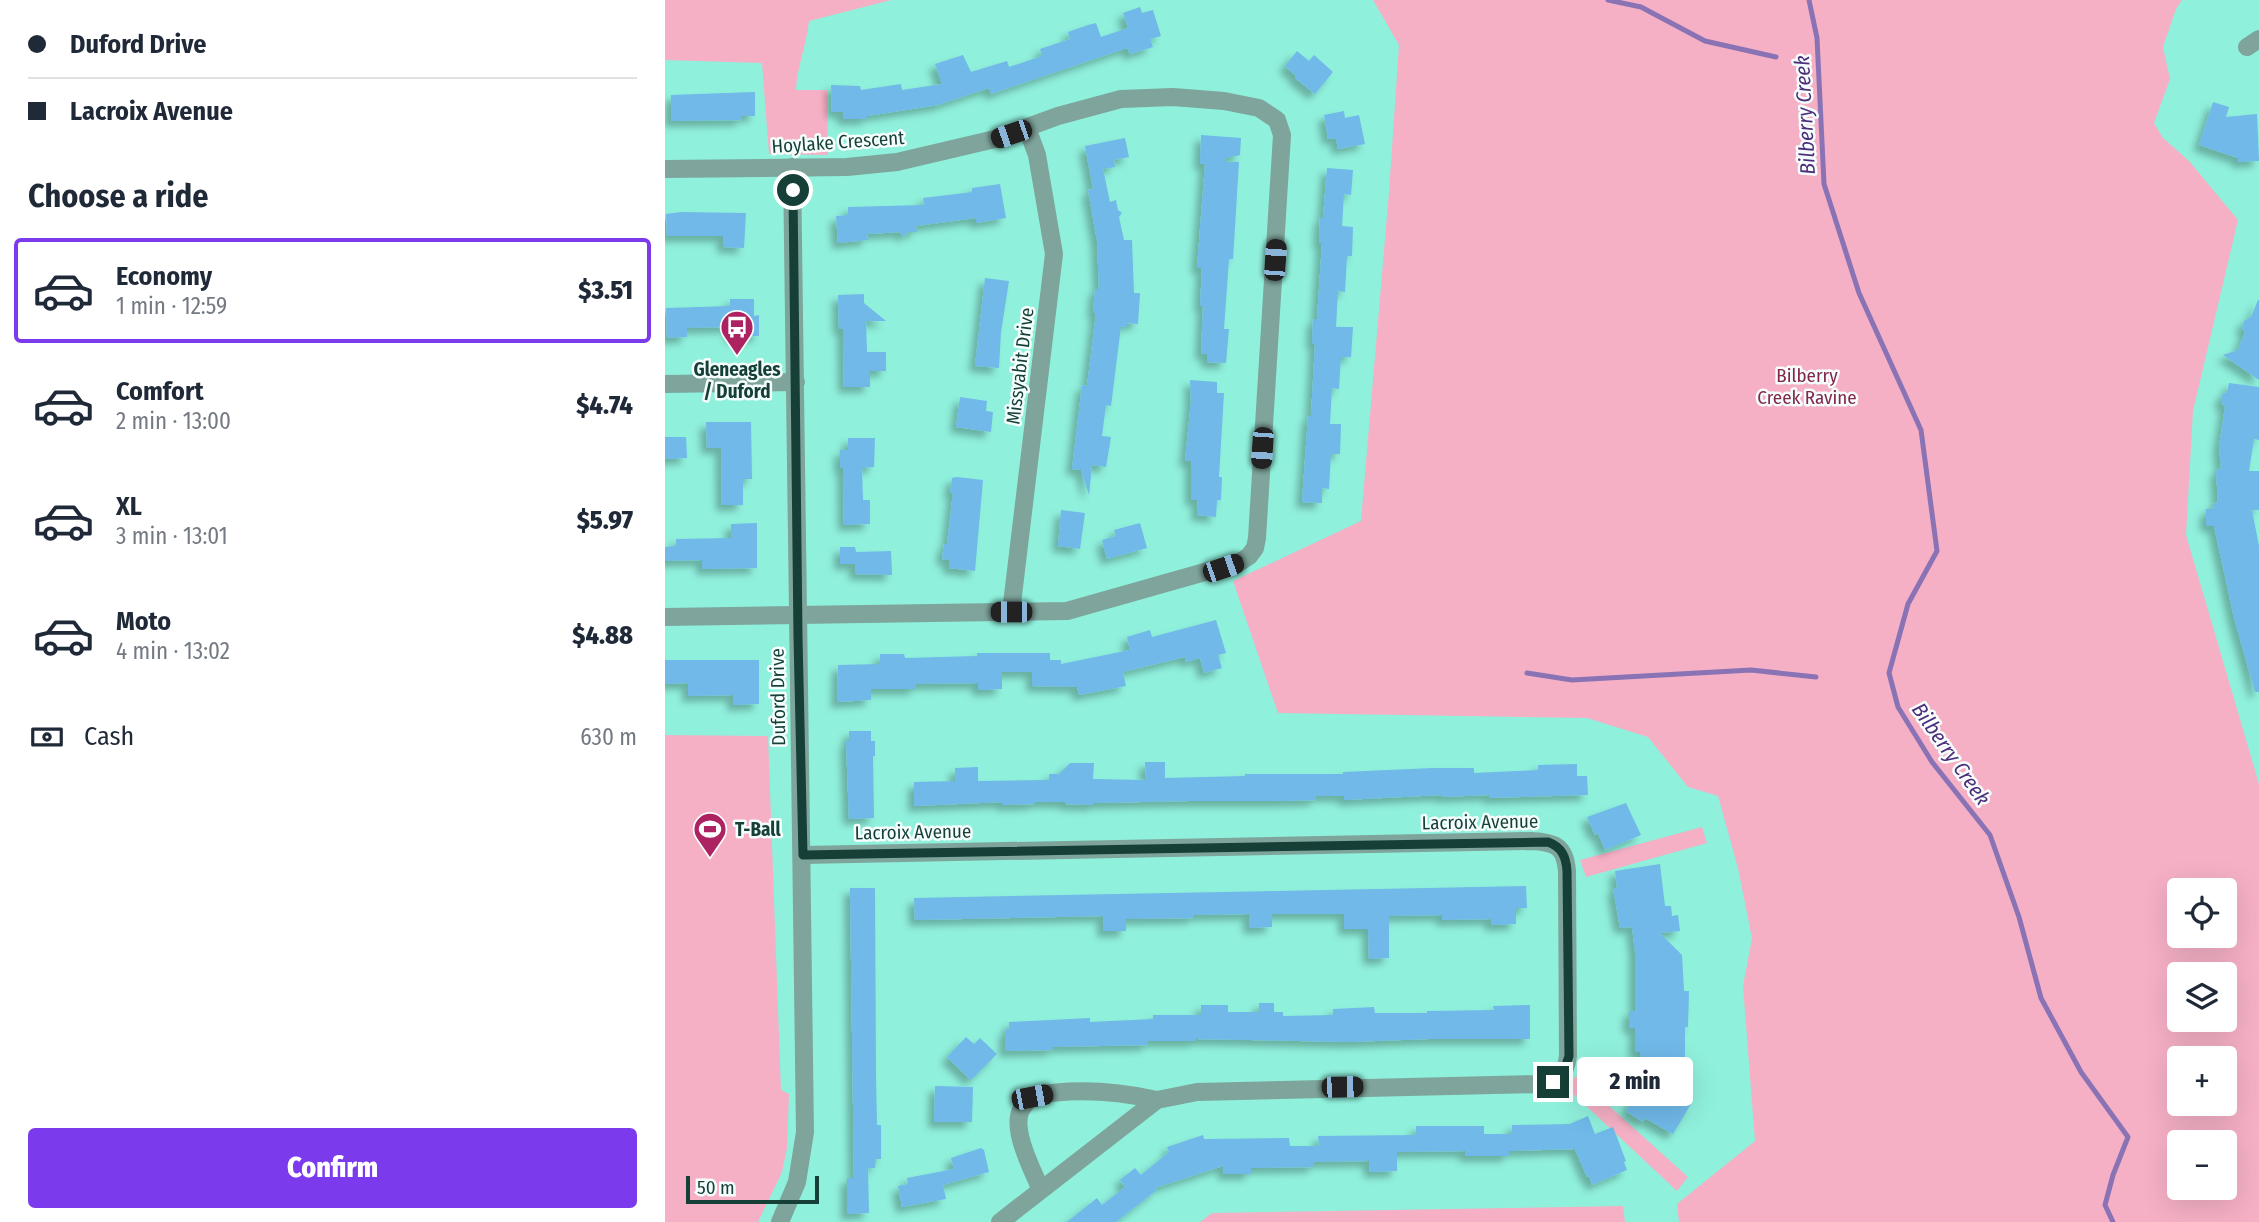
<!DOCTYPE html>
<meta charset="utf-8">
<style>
body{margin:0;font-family:"Fira Sans Condensed",sans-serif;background:#f2f2f3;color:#1f2937;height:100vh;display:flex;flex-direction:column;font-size:26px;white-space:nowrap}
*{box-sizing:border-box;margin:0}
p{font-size:23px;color:#747a83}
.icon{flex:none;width:38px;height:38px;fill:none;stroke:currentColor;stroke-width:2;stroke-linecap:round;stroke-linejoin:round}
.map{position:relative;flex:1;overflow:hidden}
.details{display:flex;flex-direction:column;background:#fff;width:665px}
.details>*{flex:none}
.guide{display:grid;align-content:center;height:154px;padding:0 28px;background:#fff}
.fabs{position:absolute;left:1502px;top:878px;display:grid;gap:14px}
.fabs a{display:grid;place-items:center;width:70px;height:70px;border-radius:7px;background:#fff;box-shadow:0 7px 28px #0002;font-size:35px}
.scale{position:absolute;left:21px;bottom:18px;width:133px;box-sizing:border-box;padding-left:7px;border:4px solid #153f37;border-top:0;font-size:19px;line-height:24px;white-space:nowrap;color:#153f37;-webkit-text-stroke:5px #f5fefc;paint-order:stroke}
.end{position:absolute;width:32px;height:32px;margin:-16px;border:9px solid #153f37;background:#fff;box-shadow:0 0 0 4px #fff}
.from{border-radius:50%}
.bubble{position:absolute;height:49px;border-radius:7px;background:#fff;box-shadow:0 7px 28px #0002;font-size:23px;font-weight:800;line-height:49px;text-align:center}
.car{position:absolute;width:21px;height:42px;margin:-21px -10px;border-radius:9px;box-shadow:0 0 5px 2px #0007;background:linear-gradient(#222 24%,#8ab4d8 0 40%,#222 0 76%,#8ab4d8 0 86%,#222 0)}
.guide b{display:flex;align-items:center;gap:24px;height:66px;font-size:26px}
.guide b+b{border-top:2px solid #e0e1e3}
.guide i{width:18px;height:18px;background:#1f2937}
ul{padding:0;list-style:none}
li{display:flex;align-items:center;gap:21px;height:105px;margin:0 14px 10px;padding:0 14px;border:4px solid transparent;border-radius:7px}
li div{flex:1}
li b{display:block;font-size:26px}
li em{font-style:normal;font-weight:800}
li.active{border-color:#7c3aed}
li>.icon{width:63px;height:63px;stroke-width:1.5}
h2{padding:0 28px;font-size:32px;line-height:84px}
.pay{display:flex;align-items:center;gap:18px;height:77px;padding:0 28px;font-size:26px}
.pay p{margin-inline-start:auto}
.cta{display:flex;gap:14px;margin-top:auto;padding:14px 28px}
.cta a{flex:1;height:80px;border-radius:7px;background:#7c3aed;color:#fff;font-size:28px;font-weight:800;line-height:80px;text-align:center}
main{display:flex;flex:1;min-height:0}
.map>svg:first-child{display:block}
</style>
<main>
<section class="details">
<div class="guide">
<b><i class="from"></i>Duford Drive</b>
<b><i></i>Lacroix Avenue</b>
</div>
<h2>Choose a ride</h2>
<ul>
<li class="active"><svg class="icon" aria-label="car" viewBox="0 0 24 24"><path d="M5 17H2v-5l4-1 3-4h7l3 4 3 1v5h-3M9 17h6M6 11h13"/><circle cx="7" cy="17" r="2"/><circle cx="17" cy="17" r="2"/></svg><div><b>Economy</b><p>1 min · 12:59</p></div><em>$3.51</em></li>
<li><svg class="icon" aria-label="car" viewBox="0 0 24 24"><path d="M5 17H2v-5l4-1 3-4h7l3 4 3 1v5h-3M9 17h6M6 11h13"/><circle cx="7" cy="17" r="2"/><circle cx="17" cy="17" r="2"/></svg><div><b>Comfort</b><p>2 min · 13:00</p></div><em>$4.74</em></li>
<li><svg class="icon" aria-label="car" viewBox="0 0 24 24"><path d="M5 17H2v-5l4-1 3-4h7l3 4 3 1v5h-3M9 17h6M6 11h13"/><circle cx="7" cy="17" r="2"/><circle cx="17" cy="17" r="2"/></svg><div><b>XL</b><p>3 min · 13:01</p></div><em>$5.97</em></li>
<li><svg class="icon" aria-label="car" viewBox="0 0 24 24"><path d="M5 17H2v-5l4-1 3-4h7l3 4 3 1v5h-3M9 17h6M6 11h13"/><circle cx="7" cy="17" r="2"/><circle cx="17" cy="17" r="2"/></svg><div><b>Moto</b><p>4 min · 13:02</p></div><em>$4.88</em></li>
</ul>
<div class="pay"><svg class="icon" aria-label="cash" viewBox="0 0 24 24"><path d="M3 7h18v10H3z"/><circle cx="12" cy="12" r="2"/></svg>Cash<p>630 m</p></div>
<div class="cta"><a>Confirm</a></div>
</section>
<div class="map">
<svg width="1594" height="1222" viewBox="0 0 1594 1222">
<defs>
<filter id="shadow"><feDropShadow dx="-6" dy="6" stdDeviation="3.5" flood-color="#0004"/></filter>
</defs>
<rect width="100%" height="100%" fill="#8ff0dc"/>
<!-- green -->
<path fill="#f5b0c5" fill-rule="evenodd" d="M0 0H226L144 21C142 44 132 66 131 90H162L163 155 104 154 97 63 0 60Z
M708 0H1517L1511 9 1498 47 1505 79 1489 123 1498 138 1524 161 1573 220 1528 411 1521 535 1594 784V1222H1014L1012 1204 1090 1141 1078 986 1087 938 1073 868 1053 796 1023 787 983 737 922 718 613 713 568 581 696 521 724 192 734 45ZM1514 891H1559V936H1514ZM1514 975H1559V1020H1514ZM1514 1059H1559V1104H1514ZM1514 1143H1559V1188H1514Z
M0 735 103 736 116 1090 124 1094 122 1148 117 1172 93 1222H0Z
M1037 827 1042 843 921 877 915 860Z
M911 1076 1023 1177 1012 1191 902 1088Z
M958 1206 960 1222H535L547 1213Z"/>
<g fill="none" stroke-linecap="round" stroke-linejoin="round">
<!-- stream -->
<path stroke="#8973b5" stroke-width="5" d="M943 0 976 7 1040 41 1111 57
M1144 0 1152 38 1159 184 1194 293 1256 430 1272 551 1243 604 1224 673 1233 707 1267 762 1325 835 1354 917 1376 998 1416 1072 1463 1137 1448 1175 1440 1205 1448 1222
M862 673 907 680 1086 670 1151 677"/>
</g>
<!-- building -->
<path fill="#70b9e9" filter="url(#shadow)" d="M475 7 477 13 488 10 496 36 485 39 488 47 465 54 462 48 326 94 324 88 273 105 202 116V119H178V112H167L166 85 195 86 196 90 236 84 237 90 277 84 270 64 298 55 306 72 342 61 344 67 377 56 375 49 405 39 403 32 423 25 431 23 436 37 463 28 458 13Z
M632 51 644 61 649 55 668 72 650 94 630 78 631 76 620 66Z
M90 92V116H77V120L6 121V95Z
M1548 102 1564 107 1561 117 1592 114 1594 161 1573 162V158L1534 145Z
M679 111 680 118 694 115 700 144 673 149 671 138 663 139 659 115Z
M536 135 576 138 575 155 561 158V162H574L568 259H564L559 329H564L561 363 542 362V354H536L538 306H535L537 268H532L540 164H535Z
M460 138 464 157 449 160 450 167 438 169 445 202 451 200 453 210 457 213 454 217 459 240H467L469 293H475L473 324 462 323V327L456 326 446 406 441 405 437 436 446 437 441 467 427 465 424 495 416 470 407 469 417 385 422 386 431 313H428L430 289H434L432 241 423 190 428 189 420 146Z
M662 168 688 170 686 195 679 194 677 226 688 227 687 256H682L680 292 673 291 671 327H688L686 357H676L674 389 667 388 665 424H676L675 454H666L664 489 657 488V503L637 502 643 416H646L650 344 647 343 648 319H652L657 243H654L655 218H658Z
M335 184 341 218 311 223V218L251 226 252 232H243L239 237 235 232 202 234 203 240 173 243 171 216 183 215V207L259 205 258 198 307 192V188Z
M16 212 81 213 79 248 58 247V236H2L1 214Z
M320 278 344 281 336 332 334 368 310 366Z
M199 294V303L221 321H201L202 352H221V371H205V387H179L178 329H174L173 295Z
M65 299H89V316L94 315V336L66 337V327L22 328V337L2 338 1 308 65 306Z
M1593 300H1594V380L1558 355 1573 350 1580 332 1577 328 1579 321 1586 317Z
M525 380 552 382V393H559L554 477H557L556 500H552L551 517 532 515 533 500H526V461H520L526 401Z
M1564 383 1594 387V440L1589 439 1584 471H1594V510H1587L1594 546V692H1590L1569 618 1549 526H1541V509H1549L1548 504 1553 502 1551 471 1556 468 1554 447 1560 407 1556 403 1557 394 1562 392Z
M295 397 322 401 321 411 328 412 326 432 291 427Z
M41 422H86L87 479H78V505H57L56 448H42Z
M0 437H21L22 458 0 459Z
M183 438H210L209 467 197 468 198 500H205V524L179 525 178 468H175V450H183Z
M292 477 318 480 310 571 284 568V560L277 559 279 544H282L288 493H285L287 478Z
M396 510 420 513 415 549 393 546Z
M92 523V568L37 569V560L0 561V547L11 546V539L66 538V524Z
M475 523 482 548 442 559 437 540 451 536 449 530Z
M175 547H190L191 552 226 551 227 575 190 574V564H175Z
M551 620 561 653 553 655 557 668 539 673 535 658 521 662 520 657 458 672 461 686 414 695 412 687 367 686V672H337V689L313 690V683L251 684V689H206V700L172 702 173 665 215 664V654H239L240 658 312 656V653H385V660H396V664L465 650 462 637 485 630 487 637Z
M0 660H94V704L68 705V695L23 696V683L0 684Z
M184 731H206V741H210V756H208L209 818 184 819 181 741H184Z
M480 762H500V778L580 776V774H678V772L768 768H809V773L873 770V765L912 764V776H922L923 795 824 798V795L776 797V795L679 800V796H651V800L615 801H524L429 803V805L400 804V802H370V804L337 805V802L249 806V782L290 781V768L313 767V781L384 780V774H394L405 763H429L428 779 481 780Z
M961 803 976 835 940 850 933 833 930 835 922 817Z
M995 864 1000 906H1006L1007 916 1013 915 1015 931 995 933 1017 955 1019 991H1024L1023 1027H1020V1067H975V1052H970V1028H964V1011H970V951L967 927 955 928 948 888H952L950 871Z
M861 886 862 908H851V924L826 925V919L777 920V915L724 916V958L704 959 703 929H679V914H607V927L584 928V914L529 915V918L461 919V931H438V916L250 920 249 898Z
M185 888H210L211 1076 212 1125H216V1159H211L210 1168H203L204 1213 182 1214V1178H189Z
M594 1003H609V1012H618V1016L668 1015V1009L709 1007 710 1013H762V1011L829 1010 828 1006 865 1005V1039H764L683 1042 531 1039V1041H483V1045L388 1047V1050L340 1051V1033L341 1029H344V1022L425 1018V1022L488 1019V1015H536V1005H563V1012H594Z
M301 1037 309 1044 315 1038 332 1054 306 1080 282 1057Z
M982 1077 1026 1104 1008 1134 980 1118 978 1122 961 1111Z
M270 1086 308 1087 307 1122H269Z
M923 1116 930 1134 948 1127 961 1161 959 1162 962 1170 927 1185 924 1176 922 1177 910 1149 844 1151V1156H800V1151L732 1152V1171L705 1172 704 1161 649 1162V1167L586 1168V1174H559L558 1166 490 1188 492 1190 451 1222H402L432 1198 437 1205 460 1187 455 1180 470 1168 476 1175 504 1152 502 1147 538 1135 539 1139 624 1138 625 1146H654L653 1136 751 1135V1126H819V1134H847V1125L905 1124Z
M316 1148 319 1150 324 1172 278 1185 281 1199 237 1207 233 1186 243 1184 242 1178 289 1169 286 1158Z"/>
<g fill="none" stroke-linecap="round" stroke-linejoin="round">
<!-- minor -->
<path stroke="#7ea49b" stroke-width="18" d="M1582 47 1594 39
M0 169 182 167 232 162 330 139 393 116 456 99 508 97 559 101 594 108 612 120 617 135 592 538 590 548 584 556 575 562 402 611 0 617
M0 384 131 382
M346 612 389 254 372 155 362 128
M138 855 866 841C890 842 900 846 902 871L903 1056C901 1074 893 1081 875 1084L532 1092 492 1100 335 1222
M376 1190C368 1171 346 1130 356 1110 359 1105 363 1101 367 1096 408 1088 451 1091 492 1100"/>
<!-- tertiary -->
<path stroke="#7ea49b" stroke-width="18" d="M115 1222 132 1182 140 1132 127 167"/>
</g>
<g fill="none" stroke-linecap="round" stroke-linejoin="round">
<!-- route -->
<path stroke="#153f37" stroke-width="9" d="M128 190 133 637 138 855 883 842C897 847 901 857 902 871L904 1056 898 1074 888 1082"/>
</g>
<!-- icons -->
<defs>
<symbol id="bus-pin" viewBox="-11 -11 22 30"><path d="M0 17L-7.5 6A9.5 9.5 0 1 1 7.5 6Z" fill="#ad2261" stroke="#f5fefc"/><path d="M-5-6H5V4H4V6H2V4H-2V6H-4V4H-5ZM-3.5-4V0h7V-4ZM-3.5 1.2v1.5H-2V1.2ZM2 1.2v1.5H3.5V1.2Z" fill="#fff"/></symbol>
<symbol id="stadium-pin" viewBox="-11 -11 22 30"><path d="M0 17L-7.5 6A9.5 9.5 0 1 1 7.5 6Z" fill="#ad2261" stroke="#f5fefc"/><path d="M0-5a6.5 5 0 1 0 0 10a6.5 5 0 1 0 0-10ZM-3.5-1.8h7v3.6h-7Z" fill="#fff"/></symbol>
</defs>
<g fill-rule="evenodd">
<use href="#bus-pin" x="53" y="308" width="38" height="52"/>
<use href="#stadium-pin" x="26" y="810" width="38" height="52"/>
</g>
<g text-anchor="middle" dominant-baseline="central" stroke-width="5" stroke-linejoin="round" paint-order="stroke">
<!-- street labels -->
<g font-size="19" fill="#153f37" stroke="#f5fefc">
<text transform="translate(173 142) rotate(-4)">Hoylake Crescent</text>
<text transform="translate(355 366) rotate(-83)">Missyabit Drive</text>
<text transform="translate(113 697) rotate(-91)">Duford Drive</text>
<text transform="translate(815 822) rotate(-1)">Lacroix Avenue</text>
<text transform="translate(248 832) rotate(-1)">Lacroix Avenue</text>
</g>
<!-- poi labels -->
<g font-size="19" font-weight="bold" fill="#153f37" stroke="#f5fefc">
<text x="72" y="369">Gleneagles<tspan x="72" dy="22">/ Duford</tspan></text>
<text x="70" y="829" text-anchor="start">T-Ball</text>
</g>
<!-- park labels -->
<g font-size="19" fill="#83274d" stroke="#f5fefc">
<text x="1142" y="375">Bilberry<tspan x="1142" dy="22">Creek Ravine</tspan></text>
</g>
<!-- water labels -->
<g font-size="21" font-style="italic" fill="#4d2c7c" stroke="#f5fefc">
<text transform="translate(1140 115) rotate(-93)">Bilberry Creek</text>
<text transform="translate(1286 754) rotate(55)">Bilberry Creek</text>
</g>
</g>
</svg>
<div class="fabs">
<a><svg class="icon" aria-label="locate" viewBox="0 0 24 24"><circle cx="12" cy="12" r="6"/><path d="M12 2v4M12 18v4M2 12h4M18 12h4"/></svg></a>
<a><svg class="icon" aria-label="layers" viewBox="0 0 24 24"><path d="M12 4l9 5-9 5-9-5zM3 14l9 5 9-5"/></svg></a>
<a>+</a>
<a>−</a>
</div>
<div class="scale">50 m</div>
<i class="end from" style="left:128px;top:190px"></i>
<i class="end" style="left:888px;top:1082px"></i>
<div class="bubble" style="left:912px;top:1057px;width:116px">2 min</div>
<i class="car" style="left:346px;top:134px;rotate:251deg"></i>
<i class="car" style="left:610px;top:260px;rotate:4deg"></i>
<i class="car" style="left:597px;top:448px;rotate:184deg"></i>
<i class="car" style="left:558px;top:568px;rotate:71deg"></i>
<i class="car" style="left:346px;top:612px;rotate:270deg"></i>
<i class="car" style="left:677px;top:1087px;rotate:89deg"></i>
<i class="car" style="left:367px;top:1097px;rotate:79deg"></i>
</div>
</main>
